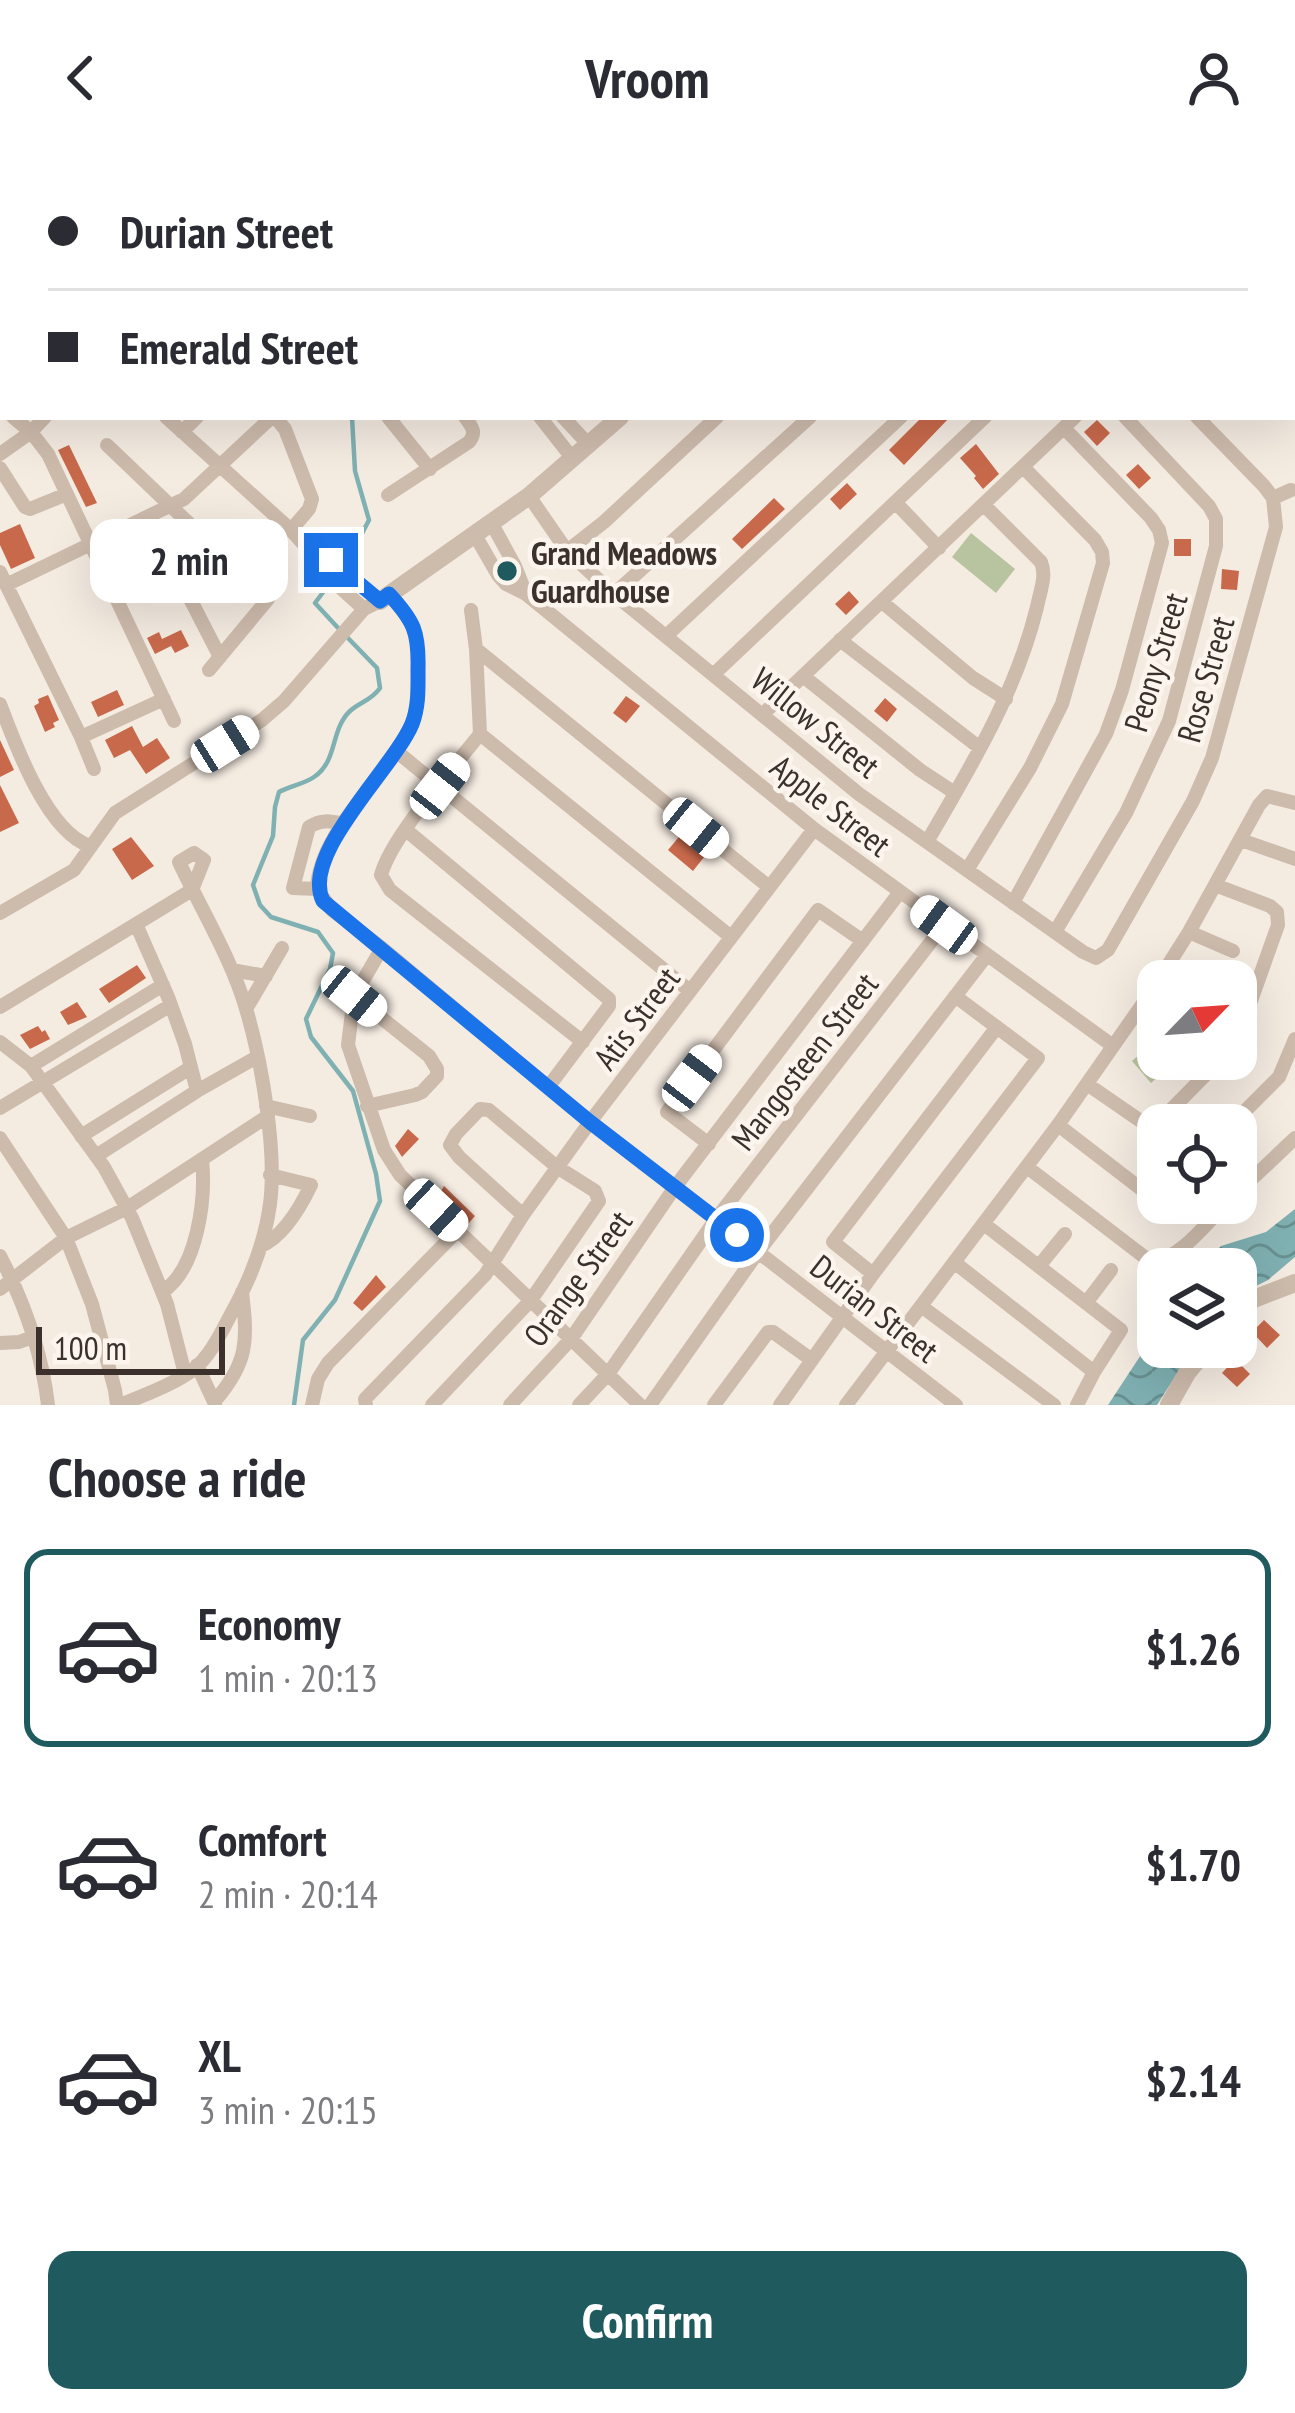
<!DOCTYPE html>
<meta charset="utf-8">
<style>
body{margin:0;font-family:"PT Sans Narrow",sans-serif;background:#f7f7f7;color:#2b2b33;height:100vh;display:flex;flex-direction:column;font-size:45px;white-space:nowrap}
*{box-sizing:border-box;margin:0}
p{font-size:39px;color:#7c7c81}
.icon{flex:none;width:66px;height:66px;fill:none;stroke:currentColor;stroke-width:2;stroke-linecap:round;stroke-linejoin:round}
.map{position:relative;height:1249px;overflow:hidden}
.panel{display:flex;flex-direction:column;background:#fff;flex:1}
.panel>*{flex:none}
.banner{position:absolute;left:0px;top:0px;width:1296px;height:264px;box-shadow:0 12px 48px #0002;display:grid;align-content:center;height:264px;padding:0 48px;background:#fff}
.needle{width:78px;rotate:65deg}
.fabs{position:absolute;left:1137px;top:804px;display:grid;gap:24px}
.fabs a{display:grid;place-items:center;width:120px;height:120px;border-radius:24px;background:#fff;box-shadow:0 12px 48px #0002;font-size:60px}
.scale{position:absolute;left:36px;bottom:30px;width:189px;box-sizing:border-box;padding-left:12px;border:6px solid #3b302b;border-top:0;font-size:33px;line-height:42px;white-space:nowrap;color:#3b302b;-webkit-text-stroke:9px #fbf5ee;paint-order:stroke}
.end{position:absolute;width:54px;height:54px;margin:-27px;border:15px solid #1a73e8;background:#fff;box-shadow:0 0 0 6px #fff}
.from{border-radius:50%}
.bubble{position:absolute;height:84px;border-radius:24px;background:#fff;box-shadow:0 12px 48px #0002;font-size:39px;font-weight:800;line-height:84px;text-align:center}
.car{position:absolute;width:36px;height:72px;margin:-36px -18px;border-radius:15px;box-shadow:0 0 9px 3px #0007;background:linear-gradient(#fff 24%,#345 0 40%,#fff 0 76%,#345 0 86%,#fff 0)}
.banner b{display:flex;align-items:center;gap:42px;height:114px;font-size:45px}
.banner b+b{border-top:3px solid #e1e1e2}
.banner i{width:30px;height:30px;background:#2b2b33}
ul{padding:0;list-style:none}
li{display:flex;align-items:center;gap:36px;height:198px;margin:0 24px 18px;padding:0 24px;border:6px solid transparent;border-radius:24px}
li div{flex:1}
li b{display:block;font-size:45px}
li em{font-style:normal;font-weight:800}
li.selected{border-color:#1f5a5e}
li>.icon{width:108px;height:108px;stroke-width:1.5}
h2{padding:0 48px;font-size:54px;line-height:144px}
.action{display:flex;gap:24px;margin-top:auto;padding:24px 48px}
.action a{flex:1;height:138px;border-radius:24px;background:#1f5a5e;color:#fff;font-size:48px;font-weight:800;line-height:138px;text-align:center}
header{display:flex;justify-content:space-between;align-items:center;height:156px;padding:0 48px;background:#fff;font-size:54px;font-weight:800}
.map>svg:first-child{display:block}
</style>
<header><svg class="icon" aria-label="back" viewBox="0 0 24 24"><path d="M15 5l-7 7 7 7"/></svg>Vroom<svg class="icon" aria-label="person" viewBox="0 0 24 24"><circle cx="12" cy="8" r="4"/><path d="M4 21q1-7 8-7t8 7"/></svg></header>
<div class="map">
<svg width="1295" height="1249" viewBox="0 0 1295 1249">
<defs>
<pattern id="water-waves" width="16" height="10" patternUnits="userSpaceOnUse" patternTransform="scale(3)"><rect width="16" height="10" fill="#7fb0b2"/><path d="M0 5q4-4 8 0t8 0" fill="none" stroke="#699091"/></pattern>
</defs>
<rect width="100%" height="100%" fill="#f4ebe1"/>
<!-- pitch -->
<path fill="#b8c4a0" d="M971 377 1015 413 996 437 952 401Z
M1158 882V903H1179L1151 927 1132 905Z"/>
<!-- water -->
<path fill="url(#water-waves)" d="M1295 1053V1101L1268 1124 1236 1140V1113H1198L1221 1090 1266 1076Z
M1158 1173V1191H1194L1157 1249H1108Z"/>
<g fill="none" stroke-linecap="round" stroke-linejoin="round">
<!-- stream -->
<path stroke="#7fb0b2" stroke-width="4.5" d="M394 3V0
M339 473 315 447 351 399 369 364 355 315 352 261
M294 1249 303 1184 335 1144 380 1045 376 1018 353 935 311 881 306 863 330 813 333 797 318 776 271 761 260 749 253 729 273 680 275 651 279 636C290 630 304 628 314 621 338 605 330 574 350 555 360 546 372 544 380 532L377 512 347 481"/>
</g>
<!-- building -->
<path fill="#c8694b" d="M922 261H950L904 309 889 294Z
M1097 264 1110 277 1097 290 1084 276Z
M976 288 999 318 983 333 974 322 976 320 960 302Z
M69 289 97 347 86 351 58 294Z
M1138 308 1151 322 1139 333 1126 319Z
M847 327 857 338 840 354 830 343Z
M774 342 785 353 742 393 732 383Z
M20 368 35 402 11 413 0 389V377Z
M1174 383H1191V400H1174Z
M1222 413 1239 415 1237 434 1221 433Z
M849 435 859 446 846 459 835 448Z
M181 474 189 490 175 497 171 490 155 498 147 482 159 476 162 483Z
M117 534 124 549 98 561 91 546Z
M48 539 59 564 53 567 55 571 45 576 34 550 39 547 38 543Z
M626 540 640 550 626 567 613 557Z
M885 542 897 553 887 566 874 555Z
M132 570 143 591 157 582 170 602 146 618 130 594 114 602 105 584Z
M0 584 14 614 0 621Z
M0 629 19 667 0 676Z
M683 676 708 696 693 715 668 694Z
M131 681 154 710 132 724 112 693Z
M137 809 146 822 109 847 99 833Z
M77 846 87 861 68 869 60 856Z
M38 870 42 876 45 874 50 883 30 893 20 879Z
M408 973 419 983 402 1001 395 990Z
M444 1030 475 1060 468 1068 438 1040Z
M376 1119 386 1131 362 1155 353 1147Z
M1264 1164 1280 1179 1267 1192 1252 1176Z
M1235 1203 1250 1218 1237 1231 1222 1217Z"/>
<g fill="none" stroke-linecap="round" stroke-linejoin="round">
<!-- minor -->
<path stroke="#cdbbac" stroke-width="14" d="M24 0 27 3
M99 0 102 3
M239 0 241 3
M441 0 442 3 446 0
M637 0 639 3
M731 0 734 3
M924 0 927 3
M953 0 957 3
M1036 0 1039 3
M1136 0 1139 3
M3 3 7 0
M153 3 156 0
M341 3 345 0
M544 3 548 0
M771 3 774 0
M938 3 940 0
M1186 3 1187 0
M1262 3 1263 0
M1293 73 1295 74
M0 80 3 77
M0 95 3 98
M1293 128 1295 122
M0 172 3 175
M0 250 3 253
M13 261 31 276 48 298 174 565
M166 261 291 374 316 402 322 415 364 453
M275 261 285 273 312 343 309 353 291 374
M388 261 430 313
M540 261 573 303
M563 261 589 289
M182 276 197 261
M107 289 268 443 209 514
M0 298 31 276 45 261
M0 312 25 351 30 353 67 338
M388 339 469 286C477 276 472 271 465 261
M529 340 567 395 614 438 859 638 1083 796 1096 802 1108 794 1193 645 1212 602 1276 371 1273 342 1264 330 1197 261
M1273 342 1291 334
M896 347 939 392
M148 361 220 501
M492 368 515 410 526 438
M475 379 498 419 506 428 526 438 814 673 1113 890
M567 395 604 366 717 261
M0 416 81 581 94 613
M8 428 184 343 272 261
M614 438 810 261
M882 446 973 522 1006 543
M471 454 476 493 480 578C454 611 391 681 381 719L390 734 583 886
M666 480 901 261
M840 484 980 592
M476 493 769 731
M714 518 985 261
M803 520 920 614 955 637
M0 548C15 588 47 676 90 690
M762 559 1075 261
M480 578 731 781
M81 581 164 543
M396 595 690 835
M406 674 609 843V850L549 930
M1241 684 1295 703
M927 686C971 610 1016 537 1037 451 1040 435 1047 420 1041 406L984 349
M967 714 1030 612 1062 548 1103 407 1102 396 1095 384 1023 311
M1215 729 1270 750 1277 756 1278 769 1236 887
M317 733 332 754 382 792 590 966 956 1249
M317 733C319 675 388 621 411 570 419 552 418 533 418 514 419 476 414 466 389 438
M317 733 293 732 309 671C321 663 330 665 344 668
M1013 747 1106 578 1122 534 1162 387 1159 374 1151 362 1064 272
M0 757 74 714 115 657 262 564 284 545 364 453 380 445 331 403 316 402
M136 768 168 841 185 888 197 935
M1055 776 1126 657 1169 565 1216 390V363L1209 350 1125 261
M1189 776 1233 795
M382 792 354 840 348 889 384 994 400 1019 640 1249
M232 814 266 820
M1158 825 1189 776 1259 649 1267 640 1295 647
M354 840 429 900 437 913V920L422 936 415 939 367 950
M0 851 192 734 204 704 194 697 179 706C202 755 232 803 247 856 262 908 277 995 270 1048 265 1086 249 1126 230 1160 221 1177 210 1200 194 1213 175 1228 142 1240 120 1249
M246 853 282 792
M0 886 31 910 104 1011 132 1062 167 1148 185 1218
M31 910 163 829
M1087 928 1145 968 1152 969 1161 964 1221 903
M266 950 310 960
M0 952 171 849
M1058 969 1145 1036 1153 1040 1158 1037
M1231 969 1279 921 1295 883
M81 980 190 912
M0 982 66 1082 92 1148 115 1234 117 1249
M709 988 667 956 818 754 863 785
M96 1000 197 935 257 901
M1027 1011 1151 1106C1181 1103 1206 1067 1227 1047
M1236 1038 1295 982
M984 1068 1121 1174 1094 1216 1077 1249
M261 1090C284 1080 300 1052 311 1029L270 1019
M0 1100C24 1146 42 1197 48 1249
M954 1106 1094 1216
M1039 1110 1065 1078
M873 1118 833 1086 997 871
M0 1133 66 1082 127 1052 268 960
M162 1136C198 1113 206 1042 202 1003
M1086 1147 1111 1114
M921 1150 1054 1249
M0 1187 19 1186 33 1181
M197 1209 215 1248
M214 1246C248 1207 248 1186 242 1136
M312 1249 318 1223 328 1207 458 1074
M366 1249 365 1243 485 1119 523 1059 590 966 814 673
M432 1249 531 1144 599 1045 595 1035 557 1011 489 954 480 953 456 978 450 989 459 1001 523 1059
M510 1249 571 1183 675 1031 900 736
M579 1249 608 1218 716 1063 944 769
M650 1249 758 1096 987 799
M714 1249 768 1176H773L812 1204
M780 1249 873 1118 1038 902 955 840
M846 1249 1058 969 1158 826"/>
<!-- tertiary -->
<path stroke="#cdbbac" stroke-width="18" d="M893 3 896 0
M380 445 529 340 620 261
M1236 1157 1251 1144 1295 1127
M1169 1249 1187 1217 1208 1191"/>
</g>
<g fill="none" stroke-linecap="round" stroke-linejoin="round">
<!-- route -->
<path stroke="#1a73e8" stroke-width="15" d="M331 404 380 445 389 438C414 465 419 476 418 513 418 531 419 550 412 568 393 613 300 698 323 745L590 966 737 1079"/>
</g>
<!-- markers -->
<circle fill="#1f5a5e" stroke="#fbf5ee" stroke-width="4.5" cx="507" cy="415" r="12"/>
<g text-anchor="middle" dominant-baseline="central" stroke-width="9" stroke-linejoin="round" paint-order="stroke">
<!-- poi labels -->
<g font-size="33" font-weight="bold" fill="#3b302b" stroke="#fbf5ee" text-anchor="start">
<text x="531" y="396">Grand Meadows<tspan x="531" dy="38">Guardhouse</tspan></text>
</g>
<!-- street labels -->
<g font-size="33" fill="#3b302b" stroke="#fbf5ee">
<text transform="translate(1155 506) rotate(-73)">Peony Street</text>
<text transform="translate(1205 523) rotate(-74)">Rose Street</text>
<text transform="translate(816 566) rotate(39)">Willow Street</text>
<text transform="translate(831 649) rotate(38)">Apple Street</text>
<text transform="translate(636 862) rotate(-53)">Atis Street</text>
<text transform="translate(804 905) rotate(-52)">Mangosteen Street</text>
<text transform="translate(577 1122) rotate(-54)">Orange Street</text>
<text transform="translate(875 1152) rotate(38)">Durian Street</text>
</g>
</g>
</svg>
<div class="fabs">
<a><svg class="needle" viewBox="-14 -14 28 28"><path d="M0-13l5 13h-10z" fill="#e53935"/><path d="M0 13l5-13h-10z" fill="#7c7c81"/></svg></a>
<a><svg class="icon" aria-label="locate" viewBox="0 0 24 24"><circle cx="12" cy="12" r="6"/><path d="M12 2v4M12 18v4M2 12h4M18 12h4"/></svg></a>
<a><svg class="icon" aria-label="layers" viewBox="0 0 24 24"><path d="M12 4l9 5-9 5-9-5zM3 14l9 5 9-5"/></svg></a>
</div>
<div class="scale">100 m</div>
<i class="end from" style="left:737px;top:1079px"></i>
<i class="end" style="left:331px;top:404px"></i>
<div class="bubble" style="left:90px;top:363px;width:198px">2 min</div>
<i class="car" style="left:225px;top:588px;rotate:58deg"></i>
<i class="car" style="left:440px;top:630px;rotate:38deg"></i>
<i class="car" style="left:696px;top:672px;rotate:129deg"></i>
<i class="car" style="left:944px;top:769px;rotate:306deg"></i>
<i class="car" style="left:354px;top:840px;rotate:129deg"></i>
<i class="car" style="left:692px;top:922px;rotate:37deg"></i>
<i class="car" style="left:436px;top:1054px;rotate:133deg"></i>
<div class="banner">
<b><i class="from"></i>Durian Street</b>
<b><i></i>Emerald Street</b>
</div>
</div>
<section class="panel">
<h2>Choose a ride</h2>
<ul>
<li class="selected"><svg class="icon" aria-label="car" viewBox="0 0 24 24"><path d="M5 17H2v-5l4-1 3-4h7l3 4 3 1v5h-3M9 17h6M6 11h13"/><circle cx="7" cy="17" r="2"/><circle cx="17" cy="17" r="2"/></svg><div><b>Economy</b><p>1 min · 20:13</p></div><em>$1.26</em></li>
<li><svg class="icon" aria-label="car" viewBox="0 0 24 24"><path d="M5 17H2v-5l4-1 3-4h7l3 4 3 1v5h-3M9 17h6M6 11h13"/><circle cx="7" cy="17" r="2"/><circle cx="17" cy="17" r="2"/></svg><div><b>Comfort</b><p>2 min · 20:14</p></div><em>$1.70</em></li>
<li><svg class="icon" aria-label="car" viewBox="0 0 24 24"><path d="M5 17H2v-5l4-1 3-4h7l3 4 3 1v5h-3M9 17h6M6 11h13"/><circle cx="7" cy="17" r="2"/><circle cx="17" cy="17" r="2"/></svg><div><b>XL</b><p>3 min · 20:15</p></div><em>$2.14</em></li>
</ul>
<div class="action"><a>Confirm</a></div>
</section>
